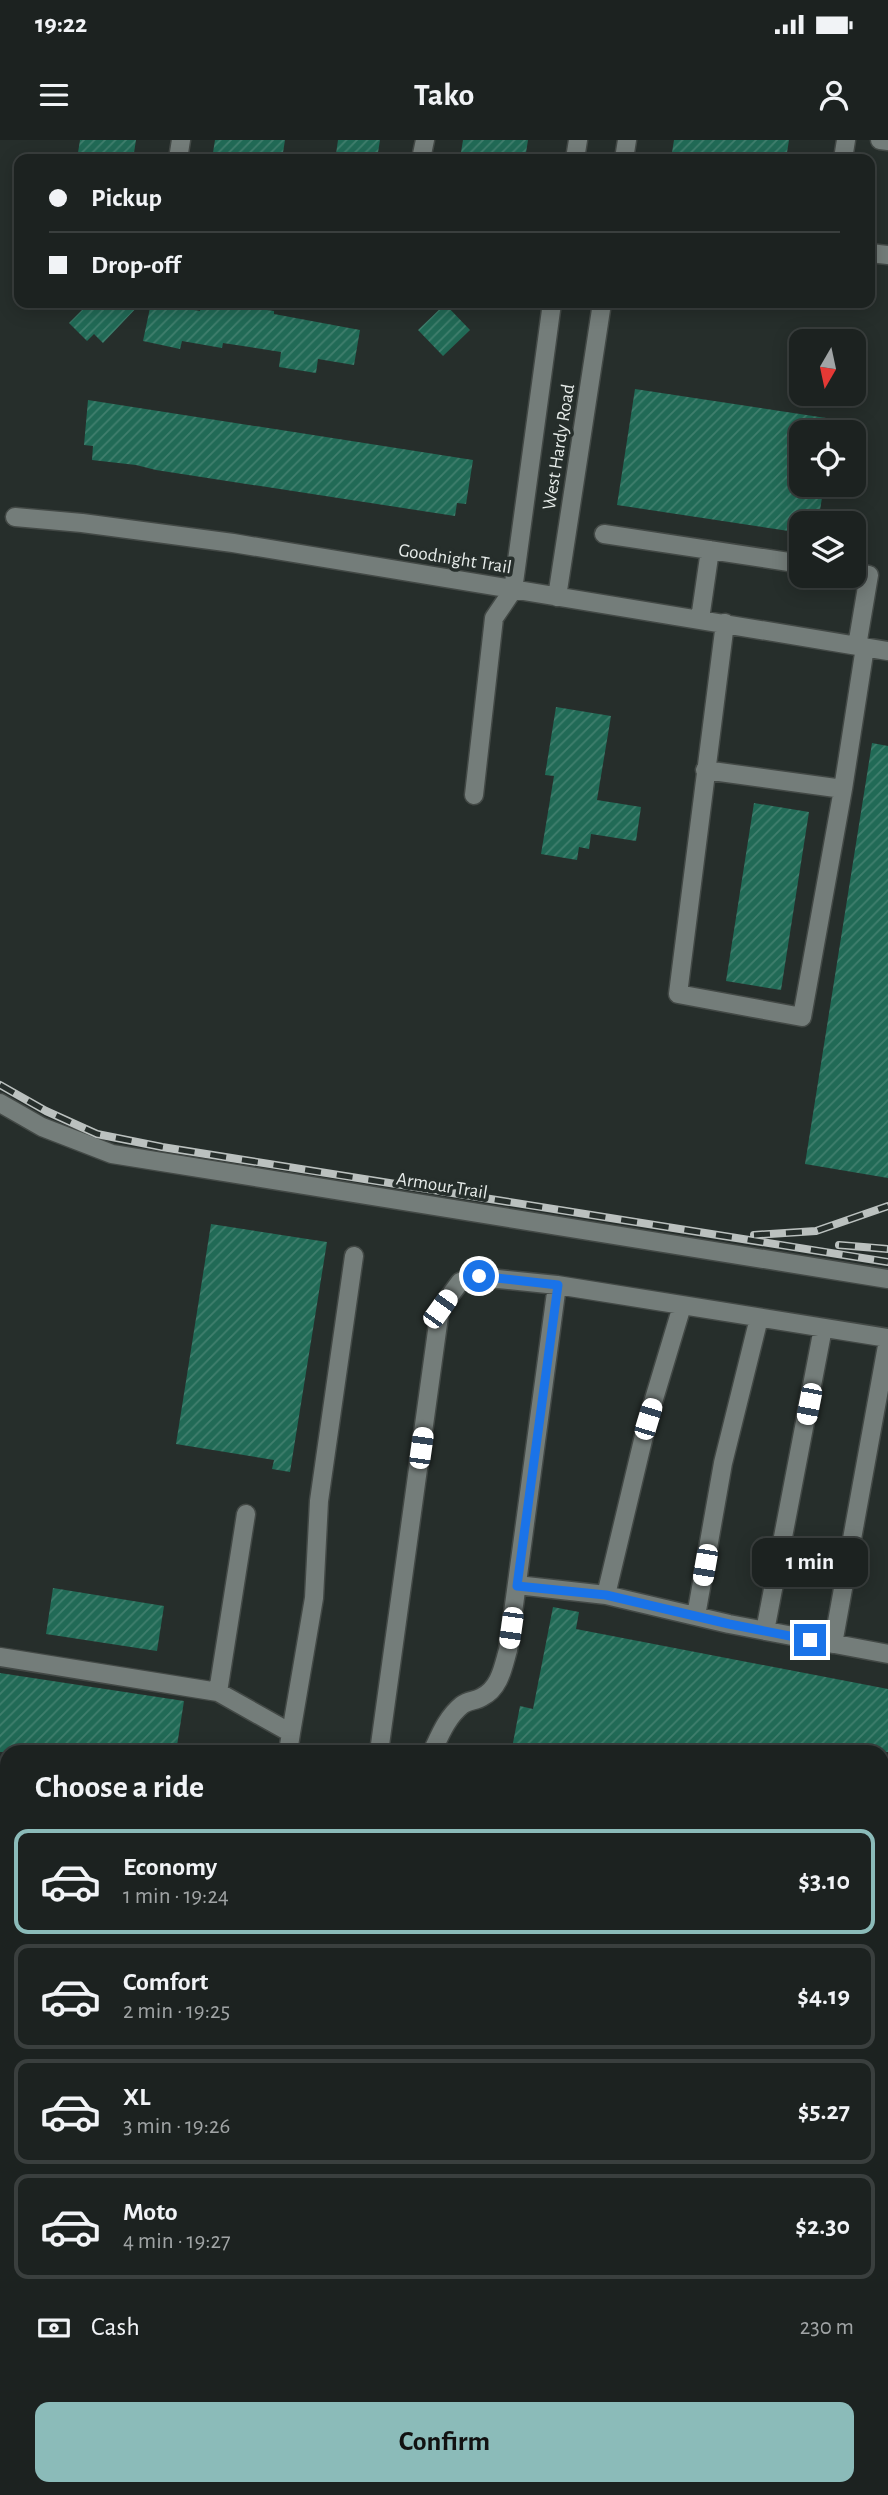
<!DOCTYPE html>
<meta charset="utf-8">
<style>
body{margin:0;font-family:"Alegreya Sans",sans-serif;background:#292f2d;color:#f1f3f6;height:100vh;display:flex;flex-direction:column;font-size:26px;white-space:nowrap}
*{box-sizing:border-box;margin:0}
p{font-size:23px;color:#a0a4a5}
.icon{flex:none;width:38px;height:38px;fill:none;stroke:currentColor;stroke-width:2;stroke-linecap:round;stroke-linejoin:round}
.map{position:relative;flex:1;overflow:hidden}
.side{position:absolute;left:0px;top:1605px;width:889px;height:751px;display:flex;flex-direction:column;background:#1c2220;border-radius:21px 21px 0 0;box-shadow:0 4px 18px #0003,0 0 0 2px #3a3f3e}
.side>*{flex:none}
.banner{position:absolute;left:14px;top:14px;width:861px;height:154px;border-radius:14px;box-shadow:0 4px 18px #0003,0 0 0 2px #3a3f3e;display:grid;align-content:center;height:154px;padding:0 35px;background:#1c2220}
.needle{width:46px;rotate:189deg}
.buttons{position:absolute;left:789px;top:189px;display:grid;gap:14px}
.buttons a{display:grid;place-items:center;width:77px;height:77px;border-radius:14px;background:#1c2220;box-shadow:0 4px 18px #0003,0 0 0 2px #3a3f3e;font-size:35px}
.end{position:absolute;width:32px;height:32px;margin:-16px;border:9px solid #1a73e8;background:#fff;box-shadow:0 0 0 4px #fff}
.from{border-radius:50%}
.bubble{position:absolute;height:49px;border-radius:14px;background:#1c2220;box-shadow:0 4px 18px #0003,0 0 0 2px #3a3f3e;font-size:23px;font-weight:700;line-height:49px;text-align:center}
.car{position:absolute;width:21px;height:42px;margin:-21px -10px;border-radius:9px;box-shadow:0 0 5px 2px #0007;background:linear-gradient(#fff 24%,#345 0 40%,#fff 0 76%,#345 0 86%,#fff 0)}
.banner b{display:flex;align-items:center;gap:24px;height:66px;font-size:26px}
.banner b+b{border-top:2px solid #3a3f3e}
.banner i{width:18px;height:18px;background:#f1f3f6}
ul{padding:0;list-style:none}
li{display:flex;align-items:center;gap:21px;height:105px;margin:0 14px 10px;padding:0 21px;border:4px solid #3a3f3e;border-radius:14px}
li div{flex:1}
li b{display:block;font-size:26px}
li em{font-style:normal;font-weight:700}
li.current{border-color:#8bbbb9}
li>.icon{width:63px;height:63px;stroke-width:1.5}
h2{padding:0 35px;font-size:32px;line-height:84px}
.pay{display:flex;align-items:center;gap:18px;height:77px;padding:0 35px;font-size:26px}
.pay p{margin-inline-start:auto}
.cta{display:flex;gap:14px;margin-top:auto;padding:14px 35px}
.cta a{flex:1;height:80px;border-radius:14px;background:#8bbbb9;color:#111;font-size:28px;font-weight:700;line-height:80px;text-align:center}
.status{display:flex;justify-content:space-between;align-items:center;height:49px;padding:0 35px;background:#1c2220;direction:ltr}
.status svg{height:19px;fill:currentColor}
header{display:flex;justify-content:space-between;align-items:center;height:91px;padding:0 35px;background:#1c2220;font-size:32px;font-weight:700}
.map>svg:first-child{display:block}
</style>
<div class="status"><b>19:22</b><svg viewBox="0 0 49 12"><path d="M0 12V9h3v3zM5 12V6h3v6zM10 12V3h3v9zM15 12V0h3v12zM26 1h20v11H26zM47 4h2v5h-2z"/></svg></div>
<header><svg class="icon" aria-label="menu" viewBox="0 0 24 24"><path d="M4 6h16M4 12h16M4 18h16"/></svg>Tako<svg class="icon" aria-label="person" viewBox="0 0 24 24"><circle cx="12" cy="8" r="4"/><path d="M4 21q1-7 8-7t8 7"/></svg></header>
<div class="map">
<svg width="888" height="2355" viewBox="0 0 888 2355">
<defs>
<pattern id="building-hatch" width="6" height="6" patternUnits="userSpaceOnUse" patternTransform="scale(1.75)"><rect width="6" height="6" fill="#216a56"/><path d="M-1 1l2-2M0 6l6-6M5 7l2-2" fill="none" stroke="#417f6e"/></pattern>
</defs>
<rect width="100%" height="100%" fill="#262e2b"/>
<!-- building -->
<path fill="url(#building-hatch)" d="M80 0H136L133 19H77Z
M215 0H285L282 19H212Z
M338 0H380L377 19 336 14Z
M463 0H528L525 19H460Z
M674 0H789L786 19H671Z
M89 163H141L103 203 94 194 87 201 69 183Z
M151 163 200 171 201 163H215L274 171V174L360 190 354 225 318 219 316 233 279 227 281 212 223 203 222 208 182 201 180 209 143 201Z
M445 164 470 190 443 216 418 190Z
M635 249 859 283V292H802V345H824L818 383H802V393L617 365Z
M88 260 473 320 466 364 457 363 455 376 156 330 136 325 92 320 93 306 84 305Z
M556 567 611 576 597 660 641 667 636 701 591 694 589 709 579 707 577 720 541 714 554 636 545 635Z
M872 603 888 606V1038L805 1024Z
M754 663 809 672 781 850 726 841Z
M211 1084 327 1102 290 1332 272 1329 274 1320 176 1304Z
M53 1448 164 1466 157 1511 46 1494Z
M553 1467 579 1472 576 1489 888 1549V1612H533L512 1608 520 1566 533 1569Z
M0 1533 184 1561 176 1612H0Z"/>
<g fill="none" stroke-linecap="round" stroke-linejoin="round">
<defs>
<path id="minor" d="M880 0 888 1
M178 19 181 0
M421 19 425 0
M575 19 578 0
M624 19 627 0
M843 19 846 0
M870 113 888 115
M15 377 82 383 233 403 888 511
M604 394 802 424
M854 432 869 435 857 506
M557 457 602 163
M700 479 710 410
M725 483 678 854 802 877 843 649 865 507
M705 630 843 649
M474 655 494 478 513 450 552 163
M0 963 42 987 112 1014 888 1139
M682 1166 648 1279 606 1455 729 1484 888 1514
M517 1445 606 1455
M696 1476 723 1323 759 1178
M765 1491 823 1188
M833 1504 888 1200
M0 1517 218 1552 291 1593 288 1612
M218 1552 246 1374
M291 1593 314 1458 319 1361 354 1116
M379 1612 440 1169 460 1142 479 1137 557 1145 888 1198
M432 1612C440 1595 447 1577 462 1565 468 1560 476 1561 482 1557 500 1548 503 1527 508 1510L557 1145
M882 1887 888 1888
M882 1990 888 1991
M882 2065 888 2029
M416 2348 417 2355
M309 2355 311 2348
M750 2355 751 2348"/>
<path id="major" d="M0 2002 7 2003
M0 2031 7 2032
M882 2162 888 2163"/>
</defs>
<!-- minor casing -->
<use href="#minor" stroke="#434946" stroke-width="21"/>
<!-- major casing -->
<use href="#major" stroke="#434946" stroke-width="21"/>
<!-- minor -->
<use href="#minor" stroke="#747d7a" stroke-width="18"/>
<!-- major -->
<use href="#major" stroke="#61af99" stroke-width="18"/>
<defs>
<path id="rail" d="M0 945 46 971 97 994 162 1007 888 1122
M754 1095 816 1091 888 1066
M839 1105 888 1109"/>
</defs>
<!-- rail casing -->
<use href="#rail" stroke="#bbc1bf" stroke-width="8"/>
<!-- rail -->
<use href="#rail" stroke="#262e2b" stroke-width="5" stroke-dasharray="16" stroke-linecap="butt"/>
</g>
<g fill="none" stroke-linecap="round" stroke-linejoin="round">
<!-- route -->
<path stroke="#1a73e8" stroke-width="9" d="M479 1136 558 1145 517 1446 606 1455 729 1484 810 1500"/>
</g>
<g text-anchor="middle" dominant-baseline="central" stroke-width="7" stroke-linejoin="round" paint-order="stroke">
<!-- street labels -->
<g font-size="19" fill="#e6ebe9" stroke="#262e2b">
<text transform="translate(559 307) rotate(-81)">West Hardy Road</text>
<text transform="translate(455 419) rotate(9)">Goodnight Trail</text>
<text transform="translate(442 1046) rotate(9)">Armour Trail</text>
</g>
</g>
</svg>
<div class="buttons">
<a><svg class="needle" viewBox="-14 -14 28 28"><path d="M0-13l5 13h-10z" fill="#e53935"/><path d="M0 13l5-13h-10z" fill="#a0a4a5"/></svg></a>
<a><svg class="icon" aria-label="locate" viewBox="0 0 24 24"><circle cx="12" cy="12" r="6"/><path d="M12 2v4M12 18v4M2 12h4M18 12h4"/></svg></a>
<a><svg class="icon" aria-label="layers" viewBox="0 0 24 24"><path d="M12 4l9 5-9 5-9-5zM3 14l9 5 9-5"/></svg></a>
</div>
<i class="end from" style="left:479px;top:1136px"></i>
<i class="end" style="left:810px;top:1500px"></i>
<div class="bubble" style="left:752px;top:1398px;width:116px">1 min</div>
<i class="car" style="left:440px;top:1169px;rotate:36deg"></i>
<i class="car" style="left:809px;top:1264px;rotate:191deg"></i>
<i class="car" style="left:648px;top:1279px;rotate:17deg"></i>
<i class="car" style="left:421px;top:1308px;rotate:8deg"></i>
<i class="car" style="left:705px;top:1425px;rotate:190deg"></i>
<i class="car" style="left:511px;top:1488px;rotate:188deg"></i>
<div class="banner">
<b><i class="from"></i>Pickup</b>
<b><i></i>Drop-off</b>
</div>
<section class="side">
<h2>Choose a ride</h2>
<ul>
<li class="current"><svg class="icon" aria-label="car" viewBox="0 0 24 24"><path d="M5 17H2v-5l4-1 3-4h7l3 4 3 1v5h-3M9 17h6M6 11h13"/><circle cx="7" cy="17" r="2"/><circle cx="17" cy="17" r="2"/></svg><div><b>Economy</b><p>1 min · 19:24</p></div><em>$3.10</em></li>
<li><svg class="icon" aria-label="car" viewBox="0 0 24 24"><path d="M5 17H2v-5l4-1 3-4h7l3 4 3 1v5h-3M9 17h6M6 11h13"/><circle cx="7" cy="17" r="2"/><circle cx="17" cy="17" r="2"/></svg><div><b>Comfort</b><p>2 min · 19:25</p></div><em>$4.19</em></li>
<li><svg class="icon" aria-label="car" viewBox="0 0 24 24"><path d="M5 17H2v-5l4-1 3-4h7l3 4 3 1v5h-3M9 17h6M6 11h13"/><circle cx="7" cy="17" r="2"/><circle cx="17" cy="17" r="2"/></svg><div><b>XL</b><p>3 min · 19:26</p></div><em>$5.27</em></li>
<li><svg class="icon" aria-label="car" viewBox="0 0 24 24"><path d="M5 17H2v-5l4-1 3-4h7l3 4 3 1v5h-3M9 17h6M6 11h13"/><circle cx="7" cy="17" r="2"/><circle cx="17" cy="17" r="2"/></svg><div><b>Moto</b><p>4 min · 19:27</p></div><em>$2.30</em></li>
</ul>
<div class="pay"><svg class="icon" aria-label="cash" viewBox="0 0 24 24"><path d="M3 7h18v10H3z"/><circle cx="12" cy="12" r="2"/></svg>Cash<p>230 m</p></div>
<div class="cta"><a>Confirm</a></div>
</section>
</div>
